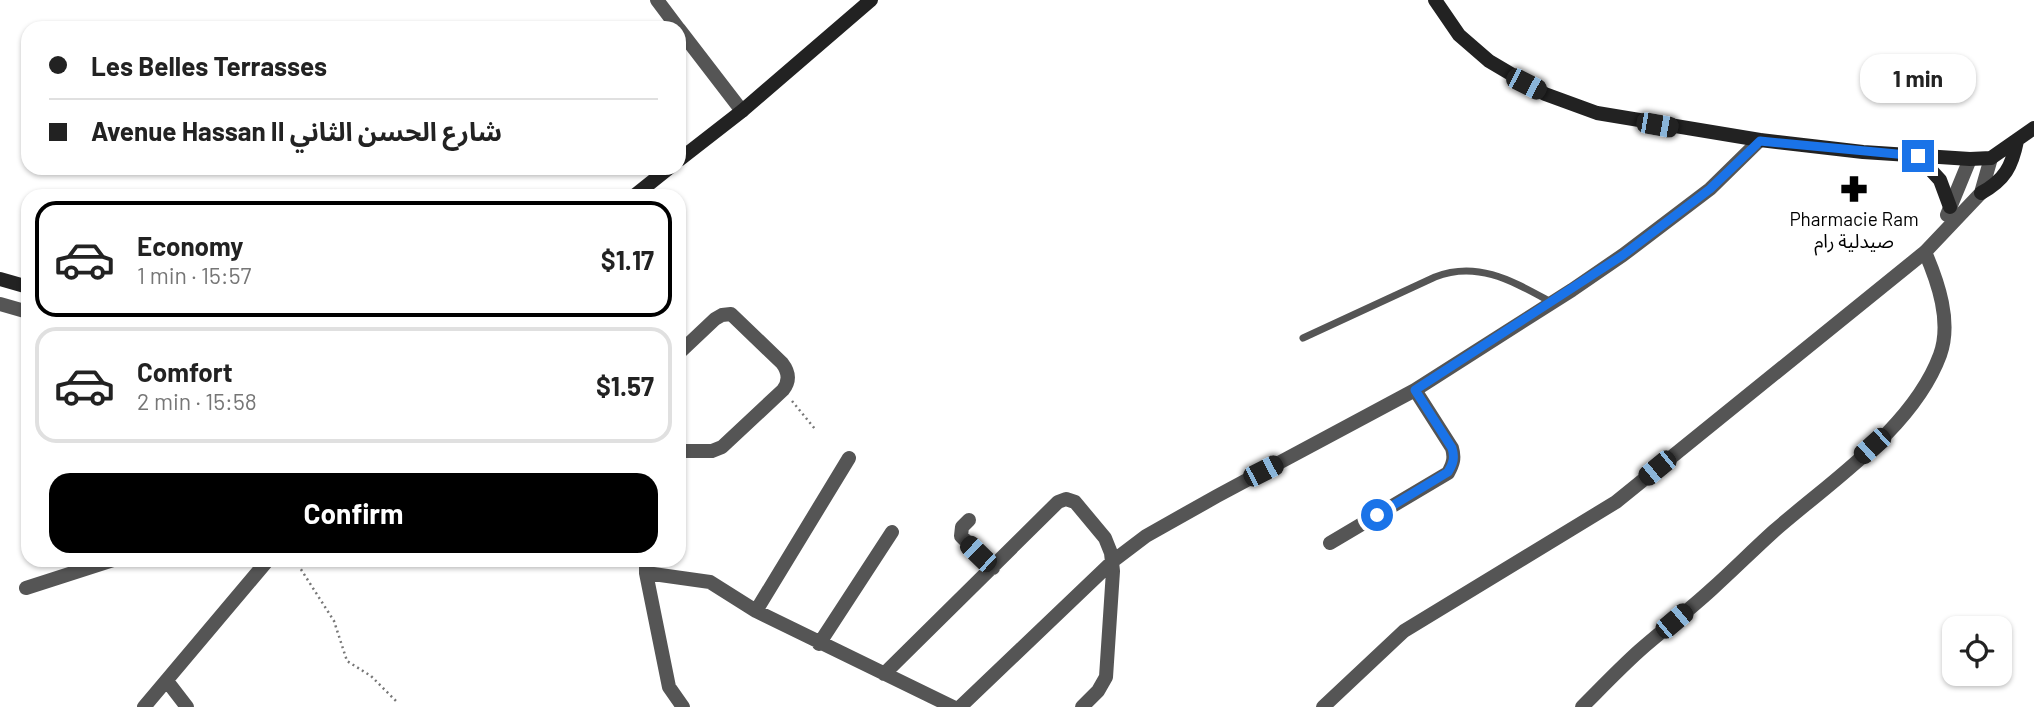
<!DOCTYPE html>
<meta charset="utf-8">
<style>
body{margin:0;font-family:Barlow,"Noto Sans Arabic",sans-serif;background:#f2f2f2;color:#222;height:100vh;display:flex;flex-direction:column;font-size:26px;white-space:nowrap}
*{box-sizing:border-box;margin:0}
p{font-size:23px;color:#767676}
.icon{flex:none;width:38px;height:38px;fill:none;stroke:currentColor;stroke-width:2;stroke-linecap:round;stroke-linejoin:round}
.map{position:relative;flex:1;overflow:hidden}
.details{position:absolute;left:21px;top:189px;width:665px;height:378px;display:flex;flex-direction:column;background:#fff;border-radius:21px;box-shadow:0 2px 5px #0004}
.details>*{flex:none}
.banner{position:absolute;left:21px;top:21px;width:665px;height:154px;border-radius:21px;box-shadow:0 2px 5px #0004;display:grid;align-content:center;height:154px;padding:0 28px;background:#fff}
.controls{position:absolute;left:1942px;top:616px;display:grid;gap:14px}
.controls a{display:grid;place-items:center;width:70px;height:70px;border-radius:14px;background:#fff;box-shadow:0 2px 5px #0004;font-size:35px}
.end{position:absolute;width:32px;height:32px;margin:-16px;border:9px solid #1a73e8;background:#fff;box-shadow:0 0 0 4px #fff}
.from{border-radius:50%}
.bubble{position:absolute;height:49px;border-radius:21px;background:#fff;box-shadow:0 2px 5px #0004;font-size:23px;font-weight:700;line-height:49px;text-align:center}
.car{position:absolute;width:21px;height:42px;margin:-21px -10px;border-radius:9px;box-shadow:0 0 5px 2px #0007;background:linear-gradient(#222 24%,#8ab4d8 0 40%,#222 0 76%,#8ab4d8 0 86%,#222 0)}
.banner b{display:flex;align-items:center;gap:24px;height:66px;font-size:26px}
.banner b+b{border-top:2px solid #e0e0e0}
.banner i{width:18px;height:18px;background:#222}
ul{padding:12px 0 0;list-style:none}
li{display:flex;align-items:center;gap:21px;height:116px;margin:0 14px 10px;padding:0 14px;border:4px solid #e0e0e0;border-radius:21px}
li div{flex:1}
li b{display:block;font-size:26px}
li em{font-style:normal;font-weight:700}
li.on{border-color:#000}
li>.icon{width:63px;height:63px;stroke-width:1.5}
.action{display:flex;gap:14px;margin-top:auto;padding:14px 28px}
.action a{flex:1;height:80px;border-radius:21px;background:#000;color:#fff;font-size:28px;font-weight:700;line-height:80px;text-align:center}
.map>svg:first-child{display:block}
</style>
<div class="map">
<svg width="2034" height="707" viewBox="0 0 2034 707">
<rect width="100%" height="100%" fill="#fff"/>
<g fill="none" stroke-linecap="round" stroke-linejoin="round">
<!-- path -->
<path stroke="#777" stroke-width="2.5" stroke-dasharray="2 3.5" stroke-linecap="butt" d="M792 401 815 429
M295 560 334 621 347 661 371 676 398 703"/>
<!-- lane -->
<path stroke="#555" stroke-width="7" d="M1303 338 1435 277C1478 260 1514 282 1551 302"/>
<!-- street -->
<path stroke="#555" stroke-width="14" d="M657 0 678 28
M679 29 742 111
M1947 215 1970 159
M0 304 28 312
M679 353 715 319 722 315 731 314 782 363C789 372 790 381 783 390L722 447 712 451H679
M969 520 962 527 961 536 993 568
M1330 543 1448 473C1453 464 1455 458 1452 448L1415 390
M646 560V573L669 687 683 707
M646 573 710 582 756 611 953 707
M26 588 113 560
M756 611 849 458
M819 644 892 532
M884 674 1058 502 1066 499 1075 502 1105 538 1111 553 1113 571 1106 677 1098 691 1082 707
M167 681 187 707
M144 707 268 560
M960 707 1113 561 1146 536 1217 496 1415 390 1572 290 1623 255 1710 189 1760 140
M1323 707 1404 631 1616 502 1925 252 1981 193 1991 158
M1582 707C1601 688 1619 669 1639 651 1663 630 1688 611 1712 589 1733 570 1753 550 1774 531 1831 481 1913 428 1940 355 1952 322 1938 282 1925 252"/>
<!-- secondary -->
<path stroke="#222" stroke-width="14" d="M1435 0 1459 35 1489 61 1545 94 1597 113 1760 140 1863 152 1970 159 1991 158 2034 128
M1918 156 1940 180 1950 207
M679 160 742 111 871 0
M1981 193C2005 180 2012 166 2017 141
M634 196 669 168
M0 279 28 287"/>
</g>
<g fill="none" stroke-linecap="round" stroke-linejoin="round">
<!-- route -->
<path stroke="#1a73e8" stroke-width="9" d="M1377 515 1448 472C1453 464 1455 458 1452 448L1415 390 1623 255 1710 189 1760 141 1918 156"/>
</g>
<!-- icons -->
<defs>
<symbol id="pharmacy-bare" viewBox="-9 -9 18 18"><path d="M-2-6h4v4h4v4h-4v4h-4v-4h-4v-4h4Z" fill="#000" stroke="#fff" stroke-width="2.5" paint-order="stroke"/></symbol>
</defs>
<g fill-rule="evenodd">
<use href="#pharmacy-bare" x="1835" y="170" width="38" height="38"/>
</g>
<g text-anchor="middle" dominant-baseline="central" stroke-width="6" stroke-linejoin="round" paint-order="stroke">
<!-- poi labels -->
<g font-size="19" fill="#000" stroke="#fff">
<text x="1854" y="218">Pharmacie Ram<tspan x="1854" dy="22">صيدلية رام</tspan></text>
</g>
</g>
</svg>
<div class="controls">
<a><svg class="icon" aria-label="locate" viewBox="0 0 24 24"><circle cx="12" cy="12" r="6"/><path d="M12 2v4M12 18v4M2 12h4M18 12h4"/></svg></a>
</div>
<i class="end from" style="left:1377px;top:515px"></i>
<i class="end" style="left:1918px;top:156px"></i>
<div class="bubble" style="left:1860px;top:54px;width:116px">1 min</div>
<i class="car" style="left:1526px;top:84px;rotate:117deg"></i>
<i class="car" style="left:1657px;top:125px;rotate:100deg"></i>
<i class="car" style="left:1872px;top:446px;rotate:228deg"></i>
<i class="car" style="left:1657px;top:468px;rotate:231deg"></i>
<i class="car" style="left:1263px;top:471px;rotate:63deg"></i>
<i class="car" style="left:978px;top:554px;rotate:314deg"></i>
<i class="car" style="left:1674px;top:621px;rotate:50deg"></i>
<div class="banner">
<b><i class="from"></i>Les Belles Terrasses</b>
<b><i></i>Avenue Hassan II شارع الحسن الثاني</b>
</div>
<section class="details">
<ul>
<li class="on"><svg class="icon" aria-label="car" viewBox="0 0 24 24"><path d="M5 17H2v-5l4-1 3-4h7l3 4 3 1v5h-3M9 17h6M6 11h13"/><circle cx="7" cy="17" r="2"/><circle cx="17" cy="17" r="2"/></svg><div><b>Economy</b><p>1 min · 15:57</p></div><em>$1.17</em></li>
<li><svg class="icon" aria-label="car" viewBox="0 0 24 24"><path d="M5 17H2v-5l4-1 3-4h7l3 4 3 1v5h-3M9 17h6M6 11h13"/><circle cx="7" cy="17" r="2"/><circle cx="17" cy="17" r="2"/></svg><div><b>Comfort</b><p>2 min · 15:58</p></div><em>$1.57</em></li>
</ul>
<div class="action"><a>Confirm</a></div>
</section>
</div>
